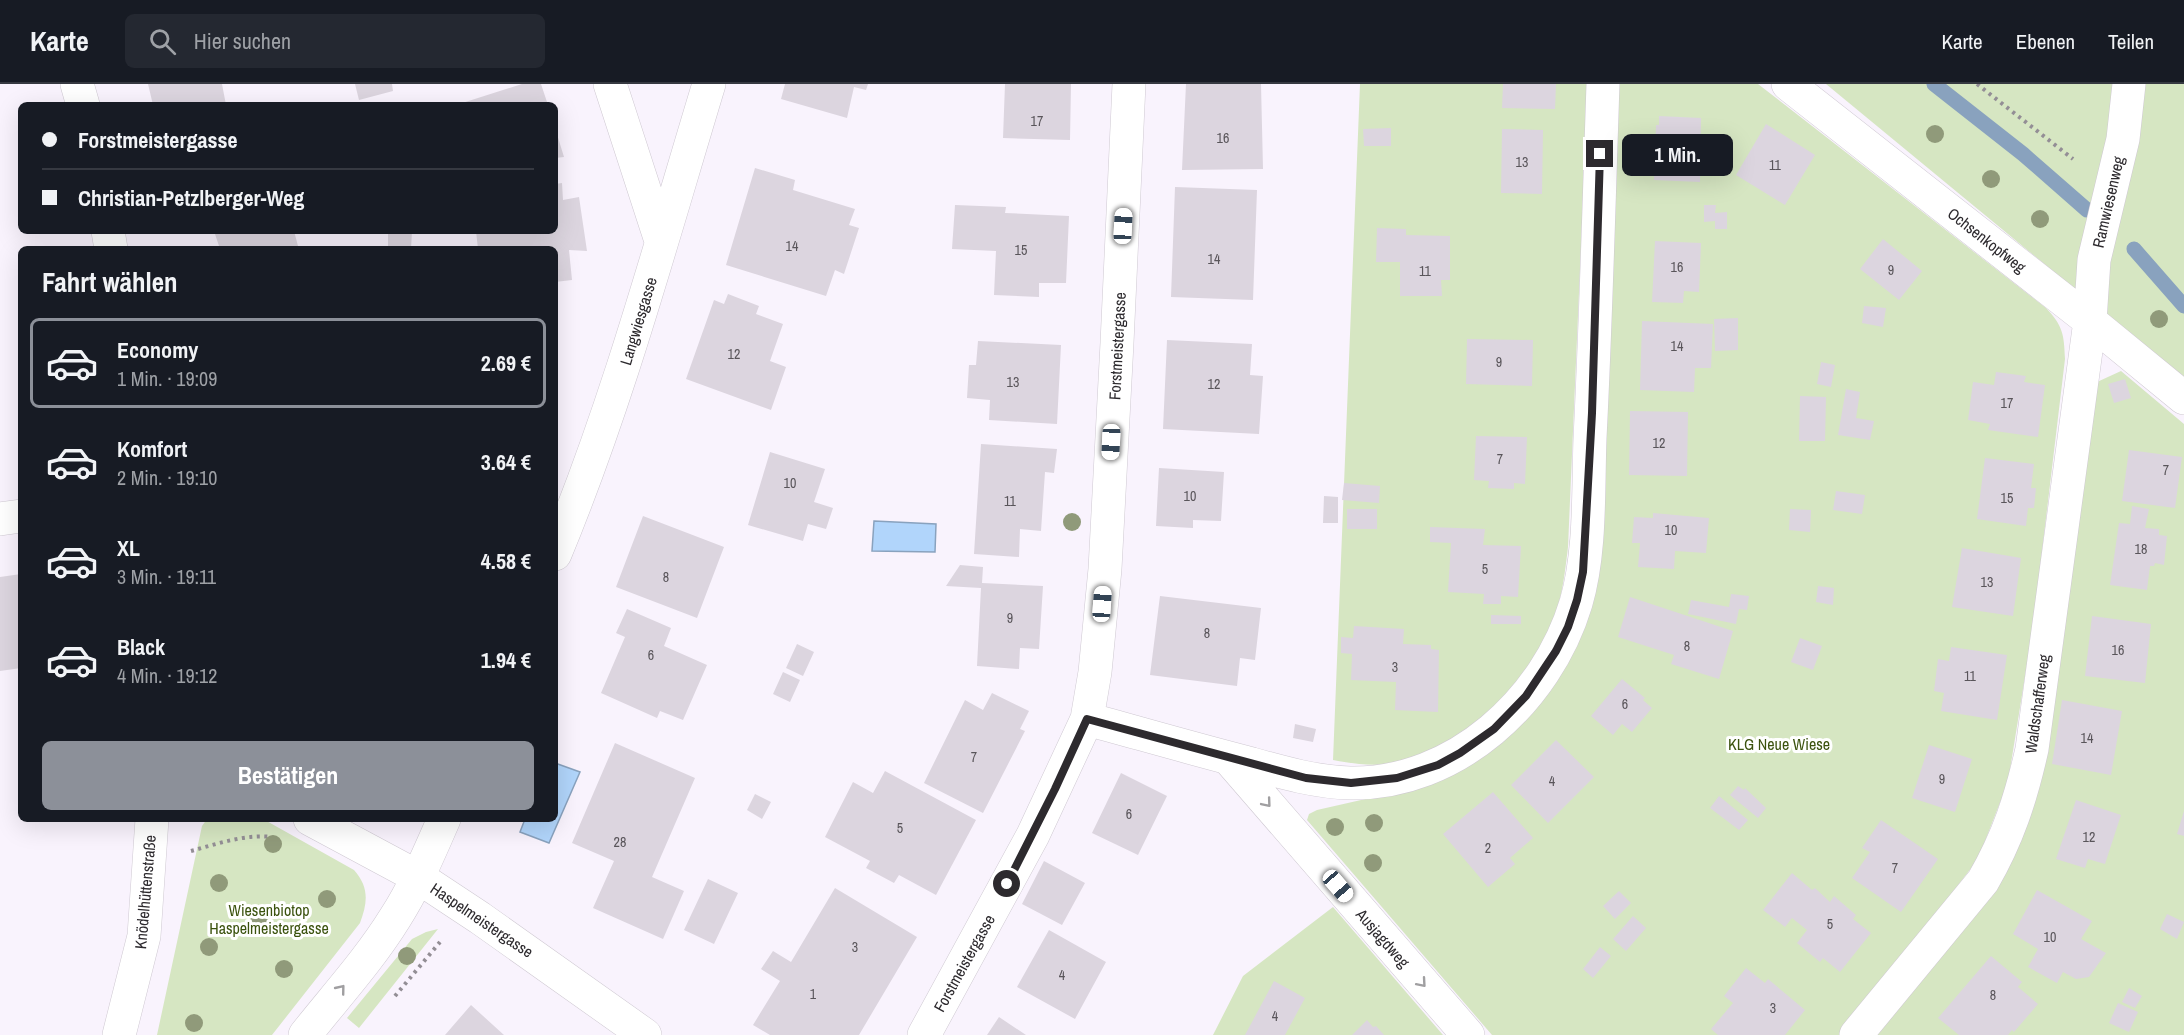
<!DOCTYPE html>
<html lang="de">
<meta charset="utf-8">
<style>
body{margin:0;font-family:"Archivo Narrow",sans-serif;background:#242831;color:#f1f3f6;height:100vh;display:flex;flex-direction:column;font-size:22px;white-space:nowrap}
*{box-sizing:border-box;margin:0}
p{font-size:20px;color:#9ea1a6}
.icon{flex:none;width:33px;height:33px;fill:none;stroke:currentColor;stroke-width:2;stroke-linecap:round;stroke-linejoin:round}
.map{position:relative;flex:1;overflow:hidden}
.drawer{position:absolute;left:18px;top:162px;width:540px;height:576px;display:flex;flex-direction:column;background:#171b24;border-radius:9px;box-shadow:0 6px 24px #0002}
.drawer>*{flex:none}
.banner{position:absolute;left:18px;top:18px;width:540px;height:132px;border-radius:9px;box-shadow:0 6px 24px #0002;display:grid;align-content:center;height:132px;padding:0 24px;background:#171b24}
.end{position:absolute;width:27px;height:27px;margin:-14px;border:8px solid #2d2a2e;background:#fff;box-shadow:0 0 0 3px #fff}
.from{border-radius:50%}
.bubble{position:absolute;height:42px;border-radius:9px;background:#171b24;box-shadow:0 6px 24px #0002;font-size:20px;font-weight:700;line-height:42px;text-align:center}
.car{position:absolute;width:18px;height:36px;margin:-18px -9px;border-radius:8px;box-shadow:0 0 4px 2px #0007;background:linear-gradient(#fff 24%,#345 0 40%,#fff 0 76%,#345 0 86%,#fff 0)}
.banner b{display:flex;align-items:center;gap:21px;height:57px;font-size:22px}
.banner b+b{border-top:2px solid #363941}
.banner i{width:15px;height:15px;background:#f1f3f6}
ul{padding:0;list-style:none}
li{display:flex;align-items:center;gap:18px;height:90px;margin:0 12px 9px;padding:0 12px;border:3px solid transparent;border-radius:9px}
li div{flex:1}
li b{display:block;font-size:22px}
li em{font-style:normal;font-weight:700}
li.current{border-color:#8c9099}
li>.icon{width:54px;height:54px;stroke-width:1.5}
h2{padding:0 24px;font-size:27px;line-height:72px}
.action{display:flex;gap:12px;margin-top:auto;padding:12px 24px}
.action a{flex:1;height:69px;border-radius:9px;background:#8c9099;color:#fff;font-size:24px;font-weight:700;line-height:69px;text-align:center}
header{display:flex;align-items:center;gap:36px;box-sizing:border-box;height:84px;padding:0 30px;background:#171b24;border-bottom:2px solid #363941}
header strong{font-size:28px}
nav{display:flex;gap:33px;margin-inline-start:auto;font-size:21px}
.search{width:420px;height:54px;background:#242831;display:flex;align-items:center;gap:15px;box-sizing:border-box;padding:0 21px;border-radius:9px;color:#9ea1a6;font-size:22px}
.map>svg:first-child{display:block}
</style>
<header>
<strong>Karte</strong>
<div class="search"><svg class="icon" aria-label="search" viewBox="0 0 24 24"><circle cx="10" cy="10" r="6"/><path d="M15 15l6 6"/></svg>Hier suchen</div>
<nav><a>Karte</a><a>Ebenen</a><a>Teilen</a></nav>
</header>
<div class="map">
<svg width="2184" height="951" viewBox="0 0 2184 951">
<rect width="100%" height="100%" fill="#f9f3fd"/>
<!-- green -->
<path fill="#d6e6c2" d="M1360 0H1588L1568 463C1565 487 1563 509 1555 531 1531 598 1470 659 1401 677 1379 684 1355 680 1333 676Z
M1618 0H1758L2046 224C2063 242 2064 250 2065 275L2033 543 2008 698 1980 770 1972 783 1878 905 1839 951H1492L1307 736 1309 730 1317 726 1414 704 1555 597Z
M1826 0H2184V295Z
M2121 287 2184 340V951H1877L1989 812 2097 298Z
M207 735H263L354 786C369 803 368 818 360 839L272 951H157L202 742Z
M1333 823 1443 951H1213L1243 892Z
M438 845 359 944 347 934 412 855 426 848Z"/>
<!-- water -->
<path fill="#b1d5fb" stroke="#89a2be" stroke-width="1.5" d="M874 437 936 440 935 468 872 467Z
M555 679 580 688 549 759 520 748 525 735H555Z"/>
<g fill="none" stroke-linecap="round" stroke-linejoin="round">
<!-- stream -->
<path stroke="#89a2be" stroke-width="15" d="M1934 0 2023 70 2087 126
M2134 165 2184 222"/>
</g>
<!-- building -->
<path fill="#dcd5df" d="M148 0H222L226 21H153Z
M355 0H392L393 7 359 16Z
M522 0H541L548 21H456Z
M785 0H868L866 6 854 3 847 34 781 15Z
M1005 0H1071L1070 56 1003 54Z
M1186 0H1261L1263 85 1182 86Z
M1503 0H1556L1555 25 1502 24Z
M1659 32 1701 34 1700 98 1654 96 1656 41H1659Z
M1766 40 1815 71 1785 121 1736 91Z
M1391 44V62H1364L1363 45Z
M1502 45 1543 46 1542 110 1501 109Z
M556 47 564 73 555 74Z
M755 84 795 96 793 106 855 125 849 141 859 144 844 190 835 186 826 212 726 181Z
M562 99 563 116 579 113 587 167 569 166 572 196 555 198V165H500V163L478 165 476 147H555V100Z
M1175 103 1257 106 1253 216 1171 213Z
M955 121 1006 123 1005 129 1069 132 1066 199H1039V213L994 211 996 167 952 165Z
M1704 121H1716L1715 129 1727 128V145H1715V137L1704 138Z
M1377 144 1406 145V151L1450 152V196H1441L1442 212H1400V178H1376Z
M214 147H294L298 162 287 165H220Z
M388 147H412L411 165H388Z
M1883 155 1922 187 1899 216 1860 185Z
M1655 157 1701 159 1699 208 1684 207 1683 219 1652 218Z
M728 210 759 222 756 230 783 240 770 277 786 283 771 326 686 295 714 216 724 220Z
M1864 222 1886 224 1883 243 1862 239Z
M1738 234V266L1715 267 1714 235Z
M1642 237 1713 240 1711 284H1695L1694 308 1640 306Z
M1467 255 1533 256 1532 302 1466 300Z
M1167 256 1252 260 1250 291 1263 292 1259 350 1163 345Z
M978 257 1061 261 1057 340 989 336 990 316 967 314 969 281H976Z
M1821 278 1835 281 1831 303 1817 300Z
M1996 288 2026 292 2024 298 2045 301 2038 353 1988 346 1990 340 1968 336 1973 298 1994 301Z
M2125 295 2131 314 2114 319 2108 300Z
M1846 305 1860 308 1856 334 1874 337 1870 356 1838 351Z
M1800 312 1826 313 1825 357H1799Z
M1630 327 1688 328 1687 392 1629 391Z
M1476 352 1527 353 1525 400 1514 399V405L1488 404 1489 397 1474 396Z
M981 360 1057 365 1054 389 1045 388 1041 447 1020 445 1019 473 974 470Z
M2129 366 2182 373 2175 424 2122 417Z
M770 368 825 385 814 418 833 424 826 445 808 440 803 457 748 441Z
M1985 374 2034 380 2031 404H2036L2034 424H2028L2026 442 1977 435Z
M1159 384 1224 388 1221 437 1193 436V444L1156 442Z
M1344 399 1380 402 1379 419 1342 416Z
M1836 407 1865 411 1862 430 1833 426Z
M1324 412 1338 413V439H1323Z
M2132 422 2149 425 2145 444 2159 445V451L2167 452 2164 481 2155 479 2154 482H2150L2147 506 2110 501 2119 439 2130 440Z
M1347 425H1377V445H1347Z
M1790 425 1811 426 1810 448 1789 446Z
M1653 429 1709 434 1706 469 1675 467 1674 485 1638 483 1640 459H1632L1634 433 1653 434Z
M643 432 724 463 697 534 616 503Z
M1430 443 1485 445 1483 461 1521 462 1518 513 1501 512V520H1483L1484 510 1448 508 1451 459 1430 458Z
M1962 464 2021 474 2013 532 1952 523Z
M960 481 983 483 982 499 1043 502 1039 565 1020 564 1019 585 977 582 981 504 946 502Z
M21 490V584L0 587V493Z
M1818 502 1834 504 1833 521 1816 518Z
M1731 510 1749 512 1747 526 1739 525 1736 540 1688 530 1691 516 1729 523Z
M1160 512 1261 524 1255 576 1240 574 1237 602 1150 591Z
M1630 513 1733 547 1719 595 1671 580 1674 571 1618 553Z
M627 525 671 544 664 562 707 581 683 636 660 627 657 634 601 609 625 553 616 549Z
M1491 531 1521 532V540H1491Z
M2092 532 2151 540 2145 599 2085 592Z
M1354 542 1404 545 1403 560 1431 561V565L1439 566 1438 628 1395 626 1396 598 1351 596 1352 570 1341 569V553L1353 554Z
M1800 554 1822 562 1813 586 1791 578Z
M797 560 814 568 803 592 786 584Z
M1951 563 2007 571 1997 636 1941 627 1944 609 1934 607 1938 575 1949 577Z
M783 588 800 596 790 618 773 610Z
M1622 595 1645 614 1643 616 1652 624 1632 648 1622 640 1613 651 1591 632Z
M992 609 1029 627 1020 645 1025 647 983 729 924 699 965 616 983 626Z
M2062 616 2122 627 2111 691 2052 680Z
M1295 640 1316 645 1313 658 1293 654Z
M1556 656 1594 693 1548 739 1511 701Z
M615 659 695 694 652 793 684 807 663 855 593 824 614 777 572 759Z
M1929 661 1972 675 1955 728 1912 714Z
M885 687 976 736 936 811 899 791 894 799 866 784 870 777 825 753 853 698 873 709Z
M1121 689 1167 712 1138 771 1092 749Z
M1738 702 1744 706 1745 704 1766 724 1758 734 1730 711Z
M1493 708 1533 754 1510 774 1515 780 1488 803 1443 750Z
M755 710 771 718 762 735 747 726Z
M1719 712 1748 736 1739 746 1710 724Z
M2076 716 2121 731 2105 780 2088 775 2085 784 2056 775Z
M2184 727V752L2177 750Z
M1881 736 1938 775 1901 828 1852 794 1870 768 1862 764Z
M1044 777 1085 799 1062 841 1022 820Z
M1792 789 1812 806 1815 804 1830 818 1834 812 1856 831 1853 835 1871 849 1840 888 1823 874 1820 878 1797 859 1807 846 1792 834 1785 843 1763 826Z
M708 795 738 809 714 860 684 846Z
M835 804 917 853 859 951H770L753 941 780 897 761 885 773 867 791 878Z
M2037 806 2092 837 2081 855 2106 869 2089 893 2076 895 2063 888 2057 899 2028 883 2038 865 2013 850Z
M1619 807 1631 819 1615 835 1603 822Z
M2167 830 2184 838 2177 855 2160 845Z
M1633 832 1646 844 1626 867 1613 855Z
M1049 846 1106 878 1075 935 1017 903Z
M1600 863 1611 872 1593 894 1583 885Z
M1991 872 2022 898 2018 903 2038 920 2014 948 2012 946 2008 951H1959L1938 934Z
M1746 884 1765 899 1768 895 1805 926 1785 951H1718L1711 945 1733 919 1724 912Z
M1274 897 1305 914 1285 951H1245Z
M2129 904 2142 912 2135 924 2122 918Z
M2118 919 2138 928 2129 948 2109 939Z
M471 921 504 951H445Z
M999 933 1026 951H987Z
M1367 936 1373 943 1376 942 1384 951H1352Z"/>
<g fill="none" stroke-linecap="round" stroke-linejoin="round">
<defs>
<path id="minor" d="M77 0 83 21
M610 0 661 157
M1788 0 2090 237 2184 314
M108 147 111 165
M0 435 21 432
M555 470C618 318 661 158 709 0
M1087 635C1142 650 1197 666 1252 680 1284 689 1316 698 1350 699 1455 701 1547 616 1576 519 1591 468 1588 407 1590 354 1596 236 1599 118 1603 0
M1229 675 1468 951
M310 735 418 793 480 834 645 951
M119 951 144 852 152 735
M305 951C335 913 369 876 395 834 415 803 429 769 444 735
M924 951 1033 751 1087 635 1095 588 1105 485 1117 259 1129 0
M1856 951 1983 797C2008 754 2021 714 2032 665L2090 237 2094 176 2123 55 2129 0"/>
</defs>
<!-- minor casing -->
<use href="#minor" stroke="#cfc9d2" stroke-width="34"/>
<!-- path -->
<path stroke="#938e95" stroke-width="4" stroke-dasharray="3 4.5" stroke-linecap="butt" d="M1977 0 2073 75
M191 767C217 760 244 750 272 753
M395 912 440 858"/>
<!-- minor -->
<use href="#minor" stroke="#fff" stroke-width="33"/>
</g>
<!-- trees -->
<g fill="#909a7a">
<circle cx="1935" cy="50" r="9"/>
<circle cx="1991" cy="95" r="9"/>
<circle cx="2040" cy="135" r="9"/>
<circle cx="2159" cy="235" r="9"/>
<circle cx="1072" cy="438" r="9"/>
<circle cx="1374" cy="739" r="9"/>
<circle cx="1335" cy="743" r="9"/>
<circle cx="273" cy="760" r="9"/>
<circle cx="1373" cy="779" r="9"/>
<circle cx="219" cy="799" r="9"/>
<circle cx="327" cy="815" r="9"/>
<circle cx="259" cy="835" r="9"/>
<circle cx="209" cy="863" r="9"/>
<circle cx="407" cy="872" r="9"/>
<circle cx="284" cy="885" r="9"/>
<circle cx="194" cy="939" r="9"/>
</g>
<!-- one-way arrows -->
<defs><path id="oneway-chevron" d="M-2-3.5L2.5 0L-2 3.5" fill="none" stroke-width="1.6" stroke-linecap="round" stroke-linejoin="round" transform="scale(1.5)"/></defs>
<g stroke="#a09fa1">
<use href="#oneway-chevron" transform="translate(1267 719) rotate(50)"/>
<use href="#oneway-chevron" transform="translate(1422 899) rotate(49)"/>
<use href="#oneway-chevron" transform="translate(341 905) rotate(-51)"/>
</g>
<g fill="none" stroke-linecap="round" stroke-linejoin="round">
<!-- route -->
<path stroke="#2d2a2e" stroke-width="8" d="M1007 800 1055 705 1087 635 1306 694 1351 699 1397 694 1438 681 1460 669 1494 645 1526 612 1556 567 1568 543 1577 516 1583 488 1592 329 1600 70"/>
</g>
<g text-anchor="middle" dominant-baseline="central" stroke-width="6" stroke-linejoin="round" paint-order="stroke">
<!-- number labels -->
<g font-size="14" fill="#59555a">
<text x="1037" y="37">17</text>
<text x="1223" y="54">16</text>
<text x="1522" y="78">13</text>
<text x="1775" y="81">11</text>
<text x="792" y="162">14</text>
<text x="1021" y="166">15</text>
<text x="1214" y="175">14</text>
<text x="1677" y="183">16</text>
<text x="1891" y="186">9</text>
<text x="1425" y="187">11</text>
<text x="1677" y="262">14</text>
<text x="734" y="270">12</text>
<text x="1499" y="278">9</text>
<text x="1013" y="298">13</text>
<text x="1214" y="300">12</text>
<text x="2007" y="319">17</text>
<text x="1659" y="359">12</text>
<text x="1500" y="375">7</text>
<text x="2166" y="386">7</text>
<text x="790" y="399">10</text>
<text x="1190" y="412">10</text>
<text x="2007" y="414">15</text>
<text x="1010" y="417">11</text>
<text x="1671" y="446">10</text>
<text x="2141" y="465">18</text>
<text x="1485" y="485">5</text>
<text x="666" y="493">8</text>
<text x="1987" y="498">13</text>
<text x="1010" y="534">9</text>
<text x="1207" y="549">8</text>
<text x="1687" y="562">8</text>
<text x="2118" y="566">16</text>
<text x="651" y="571">6</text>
<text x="1395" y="583">3</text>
<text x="1970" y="592">11</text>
<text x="1625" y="620">6</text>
<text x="2087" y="654">14</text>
<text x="974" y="673">7</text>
<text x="1942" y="695">9</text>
<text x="1552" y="697">4</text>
<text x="1129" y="730">6</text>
<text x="900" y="744">5</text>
<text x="2089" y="753">12</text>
<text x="620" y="758">28</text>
<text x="1488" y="764">2</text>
<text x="1895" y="784">7</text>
<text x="1830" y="840">5</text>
<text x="2050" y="853">10</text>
<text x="855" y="863">3</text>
<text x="1062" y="891">4</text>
<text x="813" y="910">1</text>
<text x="1993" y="911">8</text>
<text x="1773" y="924">3</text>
<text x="1275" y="932">4</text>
</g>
<!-- street labels -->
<g font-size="16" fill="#2d2a2e" stroke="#fff">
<text transform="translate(2108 118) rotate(-77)">Ramwiesenweg</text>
<text transform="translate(1987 156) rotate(38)">Ochsenkopfweg</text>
<text transform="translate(638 237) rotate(-73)">Langwiesgasse</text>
<text transform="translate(1117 262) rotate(-87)">Forstmeistergasse</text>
<text transform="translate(2037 620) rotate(-82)">Waldschafferweg</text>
<text transform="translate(145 808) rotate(-85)">Knödelhüttenstraße</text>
<text transform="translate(482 836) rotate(34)">Haspelmeistergasse</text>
<text transform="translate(1383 854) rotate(49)">Ausjagdweg</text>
<text transform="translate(964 879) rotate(-61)">Forstmeistergasse</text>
</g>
<!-- park labels -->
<g font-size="16" fill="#3b520e" stroke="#fff">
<text x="1779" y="660">KLG Neue Wiese</text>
<text x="269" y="826">Wiesenbiotop<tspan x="269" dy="18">Haspelmeistergasse</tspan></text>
</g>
</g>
</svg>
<i class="end from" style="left:1007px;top:800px"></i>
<i class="end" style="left:1600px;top:70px"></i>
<div class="bubble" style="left:1622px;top:50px;width:111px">1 Min.</div>
<i class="car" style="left:1123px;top:142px;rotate:3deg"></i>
<i class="car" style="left:1111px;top:358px;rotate:183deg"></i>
<i class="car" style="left:1102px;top:520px;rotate:4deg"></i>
<i class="car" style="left:1338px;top:802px;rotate:139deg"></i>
<div class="banner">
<b><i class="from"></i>Forstmeistergasse</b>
<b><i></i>Christian-Petzlberger-Weg</b>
</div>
<section class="drawer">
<h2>Fahrt wählen</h2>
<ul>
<li class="current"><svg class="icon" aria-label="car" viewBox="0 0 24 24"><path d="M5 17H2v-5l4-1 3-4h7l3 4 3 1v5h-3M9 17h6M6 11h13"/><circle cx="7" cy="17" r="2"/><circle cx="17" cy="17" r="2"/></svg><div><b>Economy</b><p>1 Min. · 19:09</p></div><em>2.69 €</em></li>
<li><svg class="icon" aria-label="car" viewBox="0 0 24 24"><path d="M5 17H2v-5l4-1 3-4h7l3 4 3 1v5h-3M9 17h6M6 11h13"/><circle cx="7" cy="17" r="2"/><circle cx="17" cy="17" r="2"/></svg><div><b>Komfort</b><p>2 Min. · 19:10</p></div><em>3.64 €</em></li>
<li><svg class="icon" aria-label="car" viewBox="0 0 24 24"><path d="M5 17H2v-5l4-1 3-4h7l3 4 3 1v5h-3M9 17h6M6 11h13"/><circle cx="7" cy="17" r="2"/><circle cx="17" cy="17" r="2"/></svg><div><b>XL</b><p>3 Min. · 19:11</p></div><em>4.58 €</em></li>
<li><svg class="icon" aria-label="car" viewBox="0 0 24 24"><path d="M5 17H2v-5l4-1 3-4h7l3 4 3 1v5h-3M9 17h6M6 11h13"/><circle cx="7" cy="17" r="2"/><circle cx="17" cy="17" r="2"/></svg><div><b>Black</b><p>4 Min. · 19:12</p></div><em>1.94 €</em></li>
</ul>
<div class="action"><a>Bestätigen</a></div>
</section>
</div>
